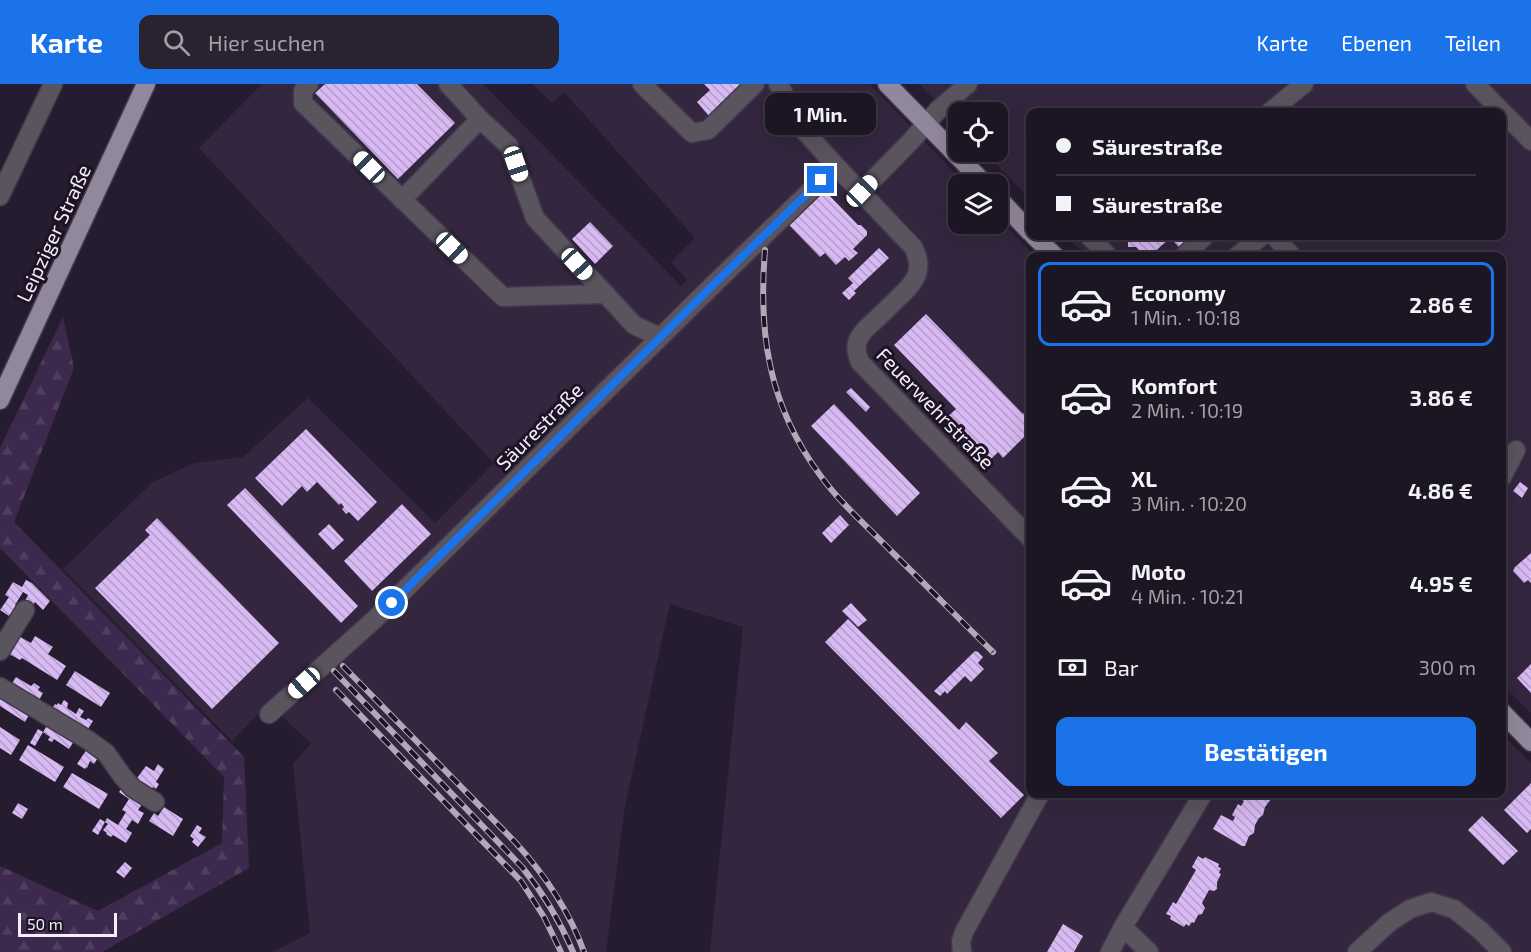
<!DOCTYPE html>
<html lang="de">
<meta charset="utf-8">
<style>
body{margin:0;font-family:"Exo 2",sans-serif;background:#292230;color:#f1f3f6;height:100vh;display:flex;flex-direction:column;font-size:22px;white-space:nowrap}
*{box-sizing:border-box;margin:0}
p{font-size:20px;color:#a09fa6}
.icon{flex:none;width:33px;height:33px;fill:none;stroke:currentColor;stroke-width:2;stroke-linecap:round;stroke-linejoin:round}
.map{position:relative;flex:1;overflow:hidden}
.details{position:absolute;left:1026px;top:168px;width:480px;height:546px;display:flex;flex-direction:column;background:#1c1523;border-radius:12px;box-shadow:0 6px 24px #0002,0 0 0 2px #3a3441}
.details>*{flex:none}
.guide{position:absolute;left:1026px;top:24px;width:480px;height:132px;border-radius:12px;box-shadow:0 6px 24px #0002,0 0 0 2px #3a3441;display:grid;align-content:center;height:132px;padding:0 30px;background:#1c1523}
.tools{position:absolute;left:948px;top:18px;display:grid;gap:12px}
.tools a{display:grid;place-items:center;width:60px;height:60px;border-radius:12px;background:#1c1523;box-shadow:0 6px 24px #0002,0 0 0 2px #3a3441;font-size:30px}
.scale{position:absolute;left:18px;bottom:15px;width:99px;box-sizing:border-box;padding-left:6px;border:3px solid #f4eefb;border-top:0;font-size:16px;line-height:21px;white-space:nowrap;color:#f4eefb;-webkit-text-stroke:4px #1d1325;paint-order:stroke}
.end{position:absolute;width:27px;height:27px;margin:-14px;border:8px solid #1a73e8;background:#fff;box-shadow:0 0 0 3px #fff}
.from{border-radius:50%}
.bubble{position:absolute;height:42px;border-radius:12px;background:#1c1523;box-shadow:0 6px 24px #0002,0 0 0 2px #3a3441;font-size:20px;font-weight:700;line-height:42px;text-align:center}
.car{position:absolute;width:18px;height:36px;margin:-18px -9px;border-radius:8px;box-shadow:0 0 4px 2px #0007;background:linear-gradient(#fff 24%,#345 0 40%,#fff 0 76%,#345 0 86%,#fff 0)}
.guide b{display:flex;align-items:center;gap:21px;height:57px;font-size:22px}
.guide b+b{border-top:2px solid #3a3441}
.guide i{width:15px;height:15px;background:#f1f3f6}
ul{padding:10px 0 0;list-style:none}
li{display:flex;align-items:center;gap:18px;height:84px;margin:0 12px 9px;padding:0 18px;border:3px solid transparent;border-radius:12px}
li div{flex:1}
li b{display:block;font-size:22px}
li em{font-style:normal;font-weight:700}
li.selected{border-color:#1a73e8}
li>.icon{width:54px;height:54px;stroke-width:1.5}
.pay{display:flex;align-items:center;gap:15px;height:66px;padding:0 30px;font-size:22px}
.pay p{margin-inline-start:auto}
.button{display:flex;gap:12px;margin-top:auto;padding:12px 30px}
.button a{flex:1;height:69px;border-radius:12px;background:#1a73e8;color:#fff;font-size:24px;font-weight:700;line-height:69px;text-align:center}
header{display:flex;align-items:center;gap:36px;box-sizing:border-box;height:84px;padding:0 30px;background:#1a73e8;color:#fff}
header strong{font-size:28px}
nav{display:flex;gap:33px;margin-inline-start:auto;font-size:21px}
.search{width:420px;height:54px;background:#292230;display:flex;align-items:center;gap:15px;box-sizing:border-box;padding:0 21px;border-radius:12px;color:#a09fa6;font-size:22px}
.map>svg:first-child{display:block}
</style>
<header>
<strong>Karte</strong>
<div class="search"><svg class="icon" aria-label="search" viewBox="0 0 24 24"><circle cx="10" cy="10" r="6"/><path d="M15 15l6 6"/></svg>Hier suchen</div>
<nav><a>Karte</a><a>Ebenen</a><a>Teilen</a></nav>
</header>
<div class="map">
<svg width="1531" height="868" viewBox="0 0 1531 868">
<defs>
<pattern id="forest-firs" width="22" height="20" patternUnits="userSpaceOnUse" patternTransform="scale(1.5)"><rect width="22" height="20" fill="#3d294e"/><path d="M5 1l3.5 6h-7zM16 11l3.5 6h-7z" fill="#503e60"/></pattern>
<pattern id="building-back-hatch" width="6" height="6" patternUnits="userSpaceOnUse" patternTransform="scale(1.5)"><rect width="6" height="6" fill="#d7b9f3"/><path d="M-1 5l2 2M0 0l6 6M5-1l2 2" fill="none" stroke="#b49cc9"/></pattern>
</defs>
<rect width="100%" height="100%" fill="#261c2f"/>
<!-- built -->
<path fill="#33263e" d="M262 0H483L681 202 687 196 671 178 695 154 564 8 552 19 532 0H870L966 100H958V140H998V134L1035 172H1030V710H1502V650L1531 679V868H710L743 543 670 520 625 722 606 868H273L310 849 293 680 311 659 268 620 232 657 63 485 153 398 194 379 243 373 308 314 435 439 494 379 199 64Z
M919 0H1531V629L1502 600V172H1086L1066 152H1502V28H1030V115L984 68H998V28H958V41Z"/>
<!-- forest -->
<path fill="url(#forest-firs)" d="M63 233 74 284 14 438 244 673 249 784 102 868H0V782L98 827 222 759 224 693 0 464V364Z"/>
<!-- building -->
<path fill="url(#building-back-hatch)" d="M325 0H417L455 39 398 95 315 9Z
M704 0H742L709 32 697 18 710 6Z
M823 105 858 141H861L867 147V151L853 165 858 169 849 177 845 173 836 181 825 169 820 173 789 141 794 137 792 135Z
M590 138 613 162 595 180 572 155Z
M1128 152H1193L1180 164 1170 154 1150 172H1145L1136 163H1128Z
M879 164 889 174 854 207 856 209 849 216 842 209 853 199 848 194Z
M926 230 1023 330 1030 322V347L1003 374 998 368 987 379 981 373 979 374 949 343 951 341 945 335 956 325 894 261Z
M851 304 870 323 866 328 846 308Z
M834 320 920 409 897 432 811 342Z
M306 345 377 418 358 437 349 428 346 430 342 425 344 423 341 419 339 421 317 398 307 408 302 402 282 422 255 394Z
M1520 398 1528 404 1522 414 1513 407Z
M245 404 358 522 341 539 227 421Z
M402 420 431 450 372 507 344 477Z
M840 431 849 441 831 459 822 449Z
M157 434 279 559 212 625 95 504 150 451 145 446Z
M329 440 344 456 333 466 318 450Z
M1531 469V499L1528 496 1524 499 1513 487 1515 483Z
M26 496 32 499 50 517 43 526 35 518 30 526 25 517 28 511 23 508 15 521 22 525 17 533 10 530 9 532 0 526 9 513 5 511 13 498 22 503Z
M851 519 867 536 858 543 842 527Z
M848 535 959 646 966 638 998 669 989 677 1024 711 1001 734 825 558Z
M15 550 31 559 35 552 53 563 48 570 66 582 57 596 22 574 20 576 4 567Z
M975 567 976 568 977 567 983 573 978 579 984 585 971 598 965 592 947 610 945 607 940 612 934 607Z
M1531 580V609L1517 594Z
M75 587 110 609 101 623 66 601Z
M16 593 31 602 34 599 40 603 38 606 43 609 38 618 11 601Z
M0 610 30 629 25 638 0 622Z
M64 616 68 619 67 624 76 630 79 624 84 627 80 633 86 636 88 634 93 637 86 648 51 626 55 620 57 621 58 619 61 621Z
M48 640 74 657 69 665 54 655 52 658 48 656 50 653 43 648Z
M0 643 20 656 11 671 0 664Z
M38 645 43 648 35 662 30 659Z
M28 661 64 683 55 698 19 676Z
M87 665 99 672 94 680 90 677 87 684 86 683 85 685 77 680Z
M158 680 164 685 156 698 159 700 156 705 153 703 150 708 134 698 146 682 154 687Z
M72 689 108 710 99 725 63 703Z
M1531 699V745L1527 749 1504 726Z
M122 704 143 719 138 726 144 729 138 740 132 736 126 745 132 749 126 759 113 751 111 753 106 750 107 749 103 746 108 740 105 738 107 734 118 741 126 728 122 726 129 715 119 708Z
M1230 710H1264L1270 712 1271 715 1265 723 1263 731 1259 734 1255 741 1254 749 1249 752 1245 762H1242L1213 745 1221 731 1233 737 1235 733 1232 731 1238 720 1241 722 1244 717Z
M18 719 28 725 22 735 12 729Z
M164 723 183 735 173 752 149 737 154 729 158 732Z
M1482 732 1518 767 1503 781 1468 746Z
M100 735 105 738 98 751 92 747Z
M197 741 202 744 199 749 206 753 198 763 192 758 194 755 190 752Z
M1198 772 1203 775 1205 773 1219 780 1218 783 1221 784 1219 789 1221 790 1217 798V805L1214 807 1209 806 1202 819 1205 824 1202 830 1198 831 1194 839 1192 838 1189 842 1186 840 1184 843 1170 835 1171 832 1166 830 1173 818 1176 820 1196 786 1192 783Z
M125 778 132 784 124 794 116 788Z
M1063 840 1083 852 1074 868H1047Z"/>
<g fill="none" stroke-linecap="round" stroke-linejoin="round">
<defs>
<path id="minor" d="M309 0 303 7V19L503 213 606 210
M448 0 480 35 509 62 535 134 634 241 660 253
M642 0 692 49 708 46 755 0
M778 0 783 8 790 25 801 43 836 82 913 163C926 187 914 199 897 215 889 223 881 231 873 238 867 244 861 248 858 256 855 263 857 271 860 278L1030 454
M1475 0 1531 57
M1270 28 1304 0
M862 107 911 57 939 25 968 0
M0 112 53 0
M402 116 480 35
M1274 152 1292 172
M1090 153 1108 172
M1184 172 1205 152
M1237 172 1262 152
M1502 393 1516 366
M0 567 25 526
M0 603 88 656 106 669 123 693 133 704 155 718
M269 630 375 535 715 199 836 82
M1123 843 1149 868
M962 868 961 857 964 848 1040 710
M1110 868 1123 843 1203 710
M1357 868 1390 838 1410 825 1431 818 1454 825 1481 847 1502 868"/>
<path id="major" d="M887 0 985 100
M998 114 1030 148
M1034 152 1055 172
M0 316 146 0
M1502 628 1531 658"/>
</defs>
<!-- minor casing -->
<use href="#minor" stroke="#43394c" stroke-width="21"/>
<!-- major casing -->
<use href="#major" stroke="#43394c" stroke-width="21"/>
<!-- minor -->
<use href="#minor" stroke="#59545e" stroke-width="18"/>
<!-- major -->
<use href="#major" stroke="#92889b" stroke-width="18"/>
<defs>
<path id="rail" d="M765 166C758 250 769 322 820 391 840 419 868 443 892 468 926 501 959 535 993 568
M343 582 515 758C545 791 569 826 584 868
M334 587 522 783C543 809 560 837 573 868
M336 606 521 797 544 833 561 868"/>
</defs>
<!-- rail casing -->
<use href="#rail" stroke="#b0a9b8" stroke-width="6"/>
<!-- rail -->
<use href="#rail" stroke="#1d1325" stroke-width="4" stroke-dasharray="11" stroke-linecap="butt"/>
</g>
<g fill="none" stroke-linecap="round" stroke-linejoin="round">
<!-- route -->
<path stroke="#1a73e8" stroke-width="8" d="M392 519 715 199 821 96"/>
</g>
<g text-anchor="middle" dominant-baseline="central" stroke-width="6" stroke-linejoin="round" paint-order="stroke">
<!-- street labels -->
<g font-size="20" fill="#f4eefb" stroke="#1d1325">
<text transform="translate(53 149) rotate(-65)">Leipziger Straße</text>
<text transform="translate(936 324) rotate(46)">Feuerwehrstraße</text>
<text transform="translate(539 342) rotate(-45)">Säurestraße</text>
</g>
</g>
</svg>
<div class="tools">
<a><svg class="icon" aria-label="locate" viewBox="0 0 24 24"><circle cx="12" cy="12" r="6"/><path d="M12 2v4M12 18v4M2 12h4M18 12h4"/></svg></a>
<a><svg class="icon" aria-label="layers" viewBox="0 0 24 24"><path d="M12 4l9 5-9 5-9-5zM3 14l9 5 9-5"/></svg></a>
</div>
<div class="scale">50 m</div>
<i class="end from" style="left:392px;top:519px"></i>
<i class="end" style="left:821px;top:96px"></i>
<div class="bubble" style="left:765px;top:9px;width:111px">1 Min.</div>
<i class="car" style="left:516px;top:80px;rotate:161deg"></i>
<i class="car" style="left:369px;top:83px;rotate:315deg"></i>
<i class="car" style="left:862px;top:107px;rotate:44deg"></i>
<i class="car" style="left:452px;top:164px;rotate:134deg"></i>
<i class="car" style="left:577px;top:180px;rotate:137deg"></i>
<i class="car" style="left:304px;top:599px;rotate:228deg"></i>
<div class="guide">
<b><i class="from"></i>Säurestraße</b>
<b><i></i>Säurestraße</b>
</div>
<section class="details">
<ul>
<li class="selected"><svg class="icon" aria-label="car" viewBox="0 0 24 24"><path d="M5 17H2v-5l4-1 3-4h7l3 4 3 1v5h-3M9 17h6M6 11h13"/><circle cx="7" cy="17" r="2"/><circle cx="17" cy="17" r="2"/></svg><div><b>Economy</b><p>1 Min. · 10:18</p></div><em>2.86 €</em></li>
<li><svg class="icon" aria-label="car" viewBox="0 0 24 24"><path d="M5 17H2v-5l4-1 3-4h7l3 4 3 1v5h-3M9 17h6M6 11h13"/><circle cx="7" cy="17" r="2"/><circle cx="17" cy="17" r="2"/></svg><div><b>Komfort</b><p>2 Min. · 10:19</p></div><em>3.86 €</em></li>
<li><svg class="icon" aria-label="car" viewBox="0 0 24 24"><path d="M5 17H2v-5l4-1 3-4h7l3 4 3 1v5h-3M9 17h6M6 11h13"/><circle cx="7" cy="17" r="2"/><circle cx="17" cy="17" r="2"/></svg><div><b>XL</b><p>3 Min. · 10:20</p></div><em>4.86 €</em></li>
<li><svg class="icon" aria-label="car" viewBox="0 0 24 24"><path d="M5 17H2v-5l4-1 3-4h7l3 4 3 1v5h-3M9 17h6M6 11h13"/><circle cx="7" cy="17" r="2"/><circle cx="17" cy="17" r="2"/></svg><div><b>Moto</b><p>4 Min. · 10:21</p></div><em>4.95 €</em></li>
</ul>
<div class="pay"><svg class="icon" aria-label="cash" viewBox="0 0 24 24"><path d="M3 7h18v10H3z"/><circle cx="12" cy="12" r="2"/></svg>Bar<p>300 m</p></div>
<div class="button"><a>Bestätigen</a></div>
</section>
</div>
